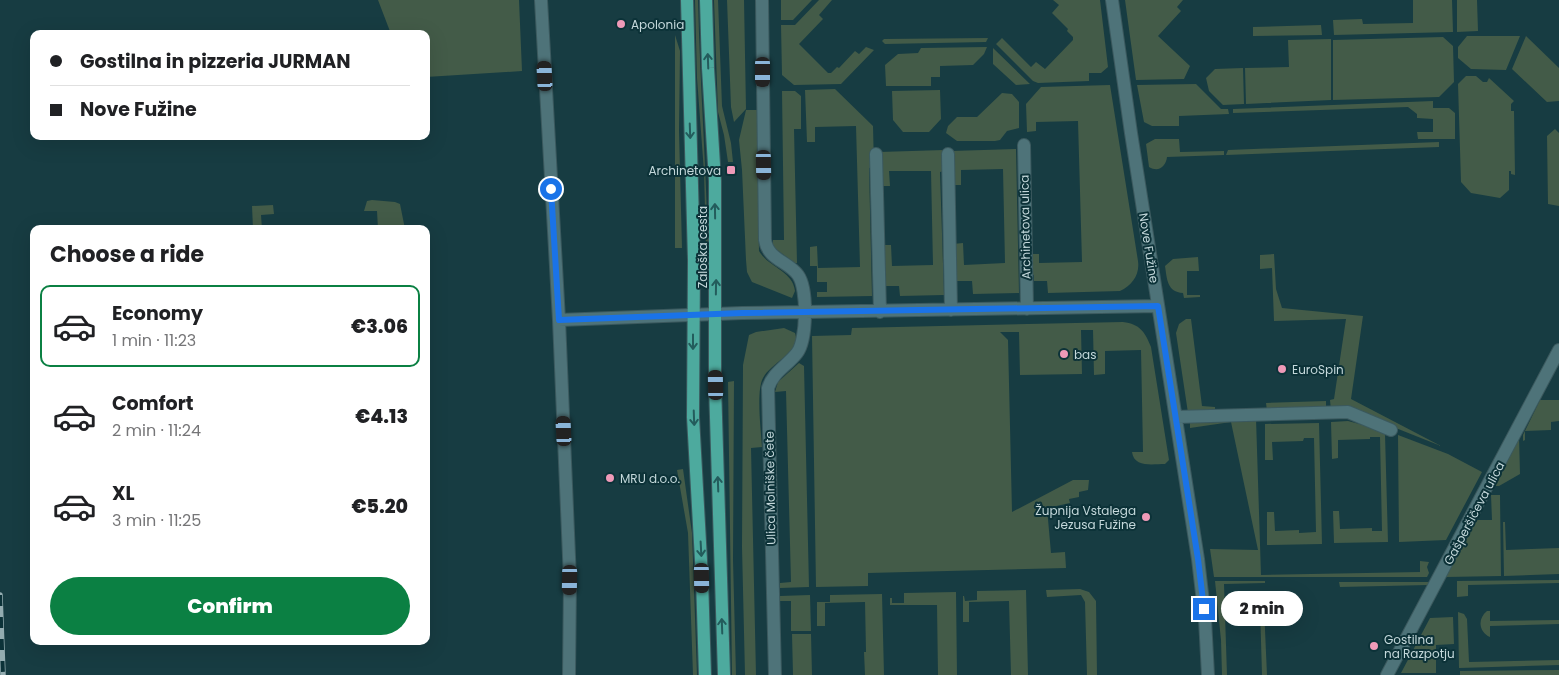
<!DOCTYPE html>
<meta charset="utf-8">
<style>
body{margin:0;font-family:Poppins,sans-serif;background:#f2f2f2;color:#202124;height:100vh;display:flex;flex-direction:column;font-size:19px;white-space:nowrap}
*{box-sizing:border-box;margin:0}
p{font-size:16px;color:#757577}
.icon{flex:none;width:28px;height:28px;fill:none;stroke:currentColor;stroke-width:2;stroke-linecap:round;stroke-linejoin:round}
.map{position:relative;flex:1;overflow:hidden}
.details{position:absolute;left:30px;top:225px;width:400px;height:420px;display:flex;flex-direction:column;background:#fff;border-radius:10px;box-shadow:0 5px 20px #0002}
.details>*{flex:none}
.hud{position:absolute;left:30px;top:30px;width:400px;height:110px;border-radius:10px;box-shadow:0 5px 20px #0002;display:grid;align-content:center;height:110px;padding:0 20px;background:#fff}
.end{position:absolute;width:22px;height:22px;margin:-11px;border:6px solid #1a73e8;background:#fff;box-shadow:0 0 0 2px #fff}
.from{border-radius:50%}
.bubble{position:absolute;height:35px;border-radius:18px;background:#fff;box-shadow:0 5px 20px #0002;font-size:16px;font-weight:800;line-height:35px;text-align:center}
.car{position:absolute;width:15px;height:30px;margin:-15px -8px;border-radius:6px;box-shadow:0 0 4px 1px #0007;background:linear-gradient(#222 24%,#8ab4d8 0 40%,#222 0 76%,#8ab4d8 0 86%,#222 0)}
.hud b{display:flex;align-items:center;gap:18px;height:48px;font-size:19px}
.hud b+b{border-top:1px solid #e0e0e0}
.hud i{width:12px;height:12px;background:#202124}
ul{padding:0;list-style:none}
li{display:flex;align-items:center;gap:15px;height:82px;margin:0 10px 8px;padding:0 10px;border:2px solid transparent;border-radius:10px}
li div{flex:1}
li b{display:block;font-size:19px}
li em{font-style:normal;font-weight:800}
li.current{border-color:#0b8043}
li>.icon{width:45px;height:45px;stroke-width:1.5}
h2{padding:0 20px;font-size:22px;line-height:60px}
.primary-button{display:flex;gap:10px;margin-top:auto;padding:10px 20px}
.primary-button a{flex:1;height:58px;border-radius:30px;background:#0b8043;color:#fff;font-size:20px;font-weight:800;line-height:58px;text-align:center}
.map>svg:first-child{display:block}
</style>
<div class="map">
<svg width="1559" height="675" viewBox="0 0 1559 675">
<rect width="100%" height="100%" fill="#173c42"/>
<!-- green -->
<path fill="#435b48" d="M378 0H519L522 71 426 77V34H391Z
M695 0H698C700 83 706 165 708 248H706L704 172 697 78Z
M714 0H718L722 106 731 143 733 162H728L724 135 718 112Z
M727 0H744L746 109 734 122 731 107Z
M781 0H812L793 20H781Z
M819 0H832L819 15 823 19 799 44 828 73H831L837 67 839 68 855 51 859 54 866 47 874 50 841 84 794 85 782 75 781 25H795Z
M1053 0H1100L1108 67 1101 73H1089V81L1038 83 1033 81 996 44 1002 38 1031 67 1036 62 1045 69 1073 40V37L1067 31 1068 29 1052 13 1059 5Z
M1125 0H1183L1177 7 1181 11 1158 36 1190 66 1184 79 1136 80Z
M1413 0H1452L1453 32 1334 35 1333 20 1362 19 1363 24 1413 23Z
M1457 0H1477L1478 31 1457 32Z
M1321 25 1322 35 1253 36V27Z
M675 35 680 51 679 131 682 248H675Z
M1467 36H1520L1506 70 1471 69 1458 58V47Z
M1526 36 1559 68V101L1547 102 1512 69Z
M1443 37 1453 46 1454 82 1439 97 1333 100V40Z
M988 38 986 42 885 44 882 41 884 39Z
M1331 39V100L1246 104 1245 68 1289 67 1288 40Z
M987 47 984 54 973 65 940 66V77H931V86H886L885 65 898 54 918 53 921 48Z
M993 48 1030 84 1016 85 993 64Z
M1243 68 1244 104 1223 105 1209 91 1206 78 1215 69Z
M1466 76H1476L1483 82H1487L1489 78 1514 101 1511 104V111H1514L1515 175 1511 174V171H1509V190L1500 198 1471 193 1461 182 1458 84Z
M1196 84 1221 109H1228L1229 114 1179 116V126H1152L1144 122 1137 85Z
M1110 85 1138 261C1140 275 1132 285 1120 291L1048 293 1047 281H1034V275L1031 274 1030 254H1039V263L1082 262 1078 121 1036 122V131L1027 132 1026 104 1041 87Z
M835 89 873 126 874 167 869 168 872 296 817 297V292H827V282H817V266H810V247L817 246 818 268 860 267 856 126 815 127V142H807L805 90Z
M940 90 941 119 929 132H903L893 120 892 91Z
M782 91H795L801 96V129H794L797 263H795L773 247V240H784Z
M1002 93 1012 94 1019 102V128L1007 131 1000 140 995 141H957L946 133 948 126 957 117H977Z
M1433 101V108H1449L1455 113V139H1418L1417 132H1433V119L1417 118V114L1408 107 1233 113V109Z
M746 110H757L759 251C768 267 793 271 795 291L792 298 752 282 747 272 746 260 742 170 739 140Z
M1555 129 1559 133V206L1548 204 1547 136Z
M1155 139H1179L1180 152 1224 151V155L1167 157C1166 166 1159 173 1149 167L1146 144Z
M1439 142V147L1226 155 1228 150Z
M1016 149 1019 293 973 294 972 281H954L953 244 963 243 964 265 1005 263 1003 169 961 170V185H952L951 151Z
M944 150V171L940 172 944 295 900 296 899 286H885L881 245H891L892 266 933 265 931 171H889L890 186H880L879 152Z
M372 200 395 202 400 204 405 229H378L377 211H364L367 201Z
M273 205 274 214 261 215 262 229H253L252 206Z
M1274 254 1276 289 1282 308 1363 316 1351 399 1441 446 1348 409 1331 410 1330 400 1334 399 1346 319 1274 321 1272 268 1260 269V255Z
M1198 257 1199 271H1187V295H1200V297L1184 298 1183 293C1167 292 1167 279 1165 266L1173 259Z
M1186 319H1191L1202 406 1215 407V412L1188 413 1176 333 1179 324Z
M1123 322C1140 324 1145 332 1151 347L1169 460 1165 464C1153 464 1134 468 1132 452H1143L1141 350 1105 351V374L1094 375 1093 330H1081L1082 374 1020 375 1019 332H1000L1008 340 1012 512 1073 480H1089L1088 490 1079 492V497L1069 499 1070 503 1047 508 1051 553 1065 552 1066 568 868 573V586L816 587 812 336 851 335 852 328Z
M784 328 795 333C802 352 771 362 763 378 756 391 761 431 762 447L751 448 756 675H745L742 547 743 365 749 335 756 332Z
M799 363 804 366 809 587 780 588V583L791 582 786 391 775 392 778 382Z
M734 381 733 560 736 675H732L728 382Z
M1540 400H1559V421L1551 422V430L1525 431V440L1523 441V435Z
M1326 401V410L1267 411 1266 403Z
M1256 418 1261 575 1420 572V561L1429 562 1427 567 1429 573 1427 577H1214L1210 549 1258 550 1231 422 1190 428V421Z
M1348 421 1382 430 1385 434 1388 542 1334 543 1333 511H1339L1340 529 1372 528V531H1382L1380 437H1370V439L1338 440V458L1332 459 1331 422Z
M1319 423 1322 544 1267 545V512H1274L1275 531 1299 530V533L1316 532 1314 438H1304L1303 441 1272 442 1273 460H1265V424Z
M1398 435 1448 454 1482 472 1446 540 1399 542Z
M1519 436 1520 474 1499 486H1494Z
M683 469 692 533 697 675H693L688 533 677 470Z
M1491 495H1500L1501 576 1446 577 1476 520H1492Z
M1503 522H1505L1506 550 1559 548V574L1504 576Z
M1559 580V583L1468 585V596L1457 597V581Z
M1215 581H1265V583L1224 584 1227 675H1222L1221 640Z
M1339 582H1430L1428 585 1340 587Z
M1080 589 1089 592 1096 601 1097 675H1087L1085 602 1081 595 1047 597 1046 590Z
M1026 590 1028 675H1011L1009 601 969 602V622H963V596H964L965 601 977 600V591Z
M956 592 957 675H938L937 605H890V598H892V603H904V593Z
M882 594 884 675H865L864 652H866L865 602 825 603V626H817V602H830V595Z
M810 595 811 631H791V601H780V596Z
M1259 595 1269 596 1273 601 1275 606 1264 607 1267 675H1262L1260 607H1249L1251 599Z
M1487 611H1490V621L1559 620V624L1490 626V637C1479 632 1477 619 1487 611Z
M1458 612 1464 614 1467 619 1469 662 1559 660V665L1459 668Z
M1453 617 1454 644 1436 645V673H1401L1430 618Z
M792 634H811L812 675H793Z
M1559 670V675H1460V671Z"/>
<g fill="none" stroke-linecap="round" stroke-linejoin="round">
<defs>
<path id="minor" d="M541 0 559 320 742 313 1158 306
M762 0 765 240C768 260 788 261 798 275 808 289 807 340 797 353 787 366 773 372 768 388L775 675
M1112 0 1131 133 1198 559 1205 619 1208 675
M1024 145 1027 309
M876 154 880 312
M948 154 951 310
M559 320 570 580 569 675
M1176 417 1348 412 1391 430
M1387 675 1559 350"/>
<path id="major" d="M687 0 694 260 693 417 702 578 705 675
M706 0 708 68 715 181V385L724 675"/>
</defs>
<!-- minor casing -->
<use href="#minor" stroke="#3b595e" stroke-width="14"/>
<!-- major casing -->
<use href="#major" stroke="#3b595e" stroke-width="14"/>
<!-- minor -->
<use href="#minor" stroke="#4e7379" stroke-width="12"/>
<!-- major -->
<use href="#major" stroke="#4daa9e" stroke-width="12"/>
<defs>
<path id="rail" d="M0 595 3 675"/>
</defs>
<!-- rail casing -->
<use href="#rail" stroke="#93acb0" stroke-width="5.5"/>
<!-- rail -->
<use href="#rail" stroke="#0c3238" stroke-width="4" stroke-dasharray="11" stroke-linecap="butt"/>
</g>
<!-- one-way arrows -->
<defs><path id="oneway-shaft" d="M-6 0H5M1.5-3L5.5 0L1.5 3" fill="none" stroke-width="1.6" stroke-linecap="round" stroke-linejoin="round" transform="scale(1.25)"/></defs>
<g stroke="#235c5c">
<use href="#oneway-shaft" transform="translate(708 61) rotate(-92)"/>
<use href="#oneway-shaft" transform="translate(690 131) rotate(88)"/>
<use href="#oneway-shaft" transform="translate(715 211) rotate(-91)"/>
<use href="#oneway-shaft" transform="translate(716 287) rotate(-89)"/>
<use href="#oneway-shaft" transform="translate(693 342) rotate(90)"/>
<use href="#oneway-shaft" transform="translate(694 418) rotate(88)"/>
<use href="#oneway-shaft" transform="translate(718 484) rotate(-92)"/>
<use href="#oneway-shaft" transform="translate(701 549) rotate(87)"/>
<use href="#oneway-shaft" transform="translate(722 626) rotate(-92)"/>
</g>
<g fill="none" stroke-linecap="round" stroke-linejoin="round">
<!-- route -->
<path stroke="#1a73e8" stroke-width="6" d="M551 189 559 320 742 313 1158 306 1198 559 1204 609"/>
</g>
<!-- markers -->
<g fill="#ef9ab8" stroke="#0c3238" stroke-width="2">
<circle cx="621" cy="24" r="5"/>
<rect x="726" y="165" width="10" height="10" rx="2.5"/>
<circle cx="1064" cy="354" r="5"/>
<circle cx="1282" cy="369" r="5"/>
<circle cx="610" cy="478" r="5"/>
<circle cx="1146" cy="517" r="5"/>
<circle cx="1374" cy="646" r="5"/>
</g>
<g text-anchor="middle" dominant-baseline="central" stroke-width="4" stroke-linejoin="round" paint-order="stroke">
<!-- poi labels -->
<g font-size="12" fill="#c4d8db" stroke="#0c3238" text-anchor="start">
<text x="631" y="24">Apolonia</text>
<text x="721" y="170" text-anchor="end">Archinetova</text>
<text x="1074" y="354">bas</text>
<text x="1292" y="369">EuroSpin</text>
<text x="620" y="478">MRU d.o.o.</text>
<text x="1136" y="510" text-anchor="end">Župnija Vstalega<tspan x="1136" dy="14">Jezusa Fužine</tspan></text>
<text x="1384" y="639">Gostilna<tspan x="1384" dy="14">na Razpotju</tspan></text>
</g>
<!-- street labels -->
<g font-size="12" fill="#c4d8db" stroke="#0c3238">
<text transform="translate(1025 227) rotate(-91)">Archinetova ulica</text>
<text transform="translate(702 247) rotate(-90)">Zaloška cesta</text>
<text transform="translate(1149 248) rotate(81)">Nove Fužine</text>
<text transform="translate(770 488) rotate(-91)">Ulica Molniške čete</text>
<text transform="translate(1474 513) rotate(-62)">Gašperšičeva ulica</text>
</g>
</g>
</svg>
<i class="end from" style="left:551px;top:189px"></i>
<i class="end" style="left:1204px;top:609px"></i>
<div class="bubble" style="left:1221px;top:591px;width:82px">2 min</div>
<i class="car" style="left:763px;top:72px;rotate:180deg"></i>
<i class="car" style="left:545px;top:76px;rotate:357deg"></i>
<i class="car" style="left:764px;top:165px;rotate:179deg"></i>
<i class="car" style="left:716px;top:385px;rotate:359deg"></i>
<i class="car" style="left:564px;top:431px;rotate:357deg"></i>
<i class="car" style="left:702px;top:578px;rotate:179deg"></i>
<i class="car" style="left:570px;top:580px;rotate:181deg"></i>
<div class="hud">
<b><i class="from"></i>Gostilna in pizzeria JURMAN</b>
<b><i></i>Nove Fužine</b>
</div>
<section class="details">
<h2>Choose a ride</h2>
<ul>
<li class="current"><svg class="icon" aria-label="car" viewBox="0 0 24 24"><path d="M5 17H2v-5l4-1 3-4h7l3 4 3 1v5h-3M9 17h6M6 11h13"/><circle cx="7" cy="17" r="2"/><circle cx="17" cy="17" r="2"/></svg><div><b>Economy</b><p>1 min · 11:23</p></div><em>€3.06</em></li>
<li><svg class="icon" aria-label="car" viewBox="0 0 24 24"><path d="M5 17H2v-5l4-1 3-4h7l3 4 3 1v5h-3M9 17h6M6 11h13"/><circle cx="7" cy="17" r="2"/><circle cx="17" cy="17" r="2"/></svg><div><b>Comfort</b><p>2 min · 11:24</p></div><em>€4.13</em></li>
<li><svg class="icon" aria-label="car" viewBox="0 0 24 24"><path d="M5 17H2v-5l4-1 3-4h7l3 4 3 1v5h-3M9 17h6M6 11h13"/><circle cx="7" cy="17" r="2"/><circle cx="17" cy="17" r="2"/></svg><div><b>XL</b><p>3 min · 11:25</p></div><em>€5.20</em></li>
</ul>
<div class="primary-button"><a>Confirm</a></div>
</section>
</div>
